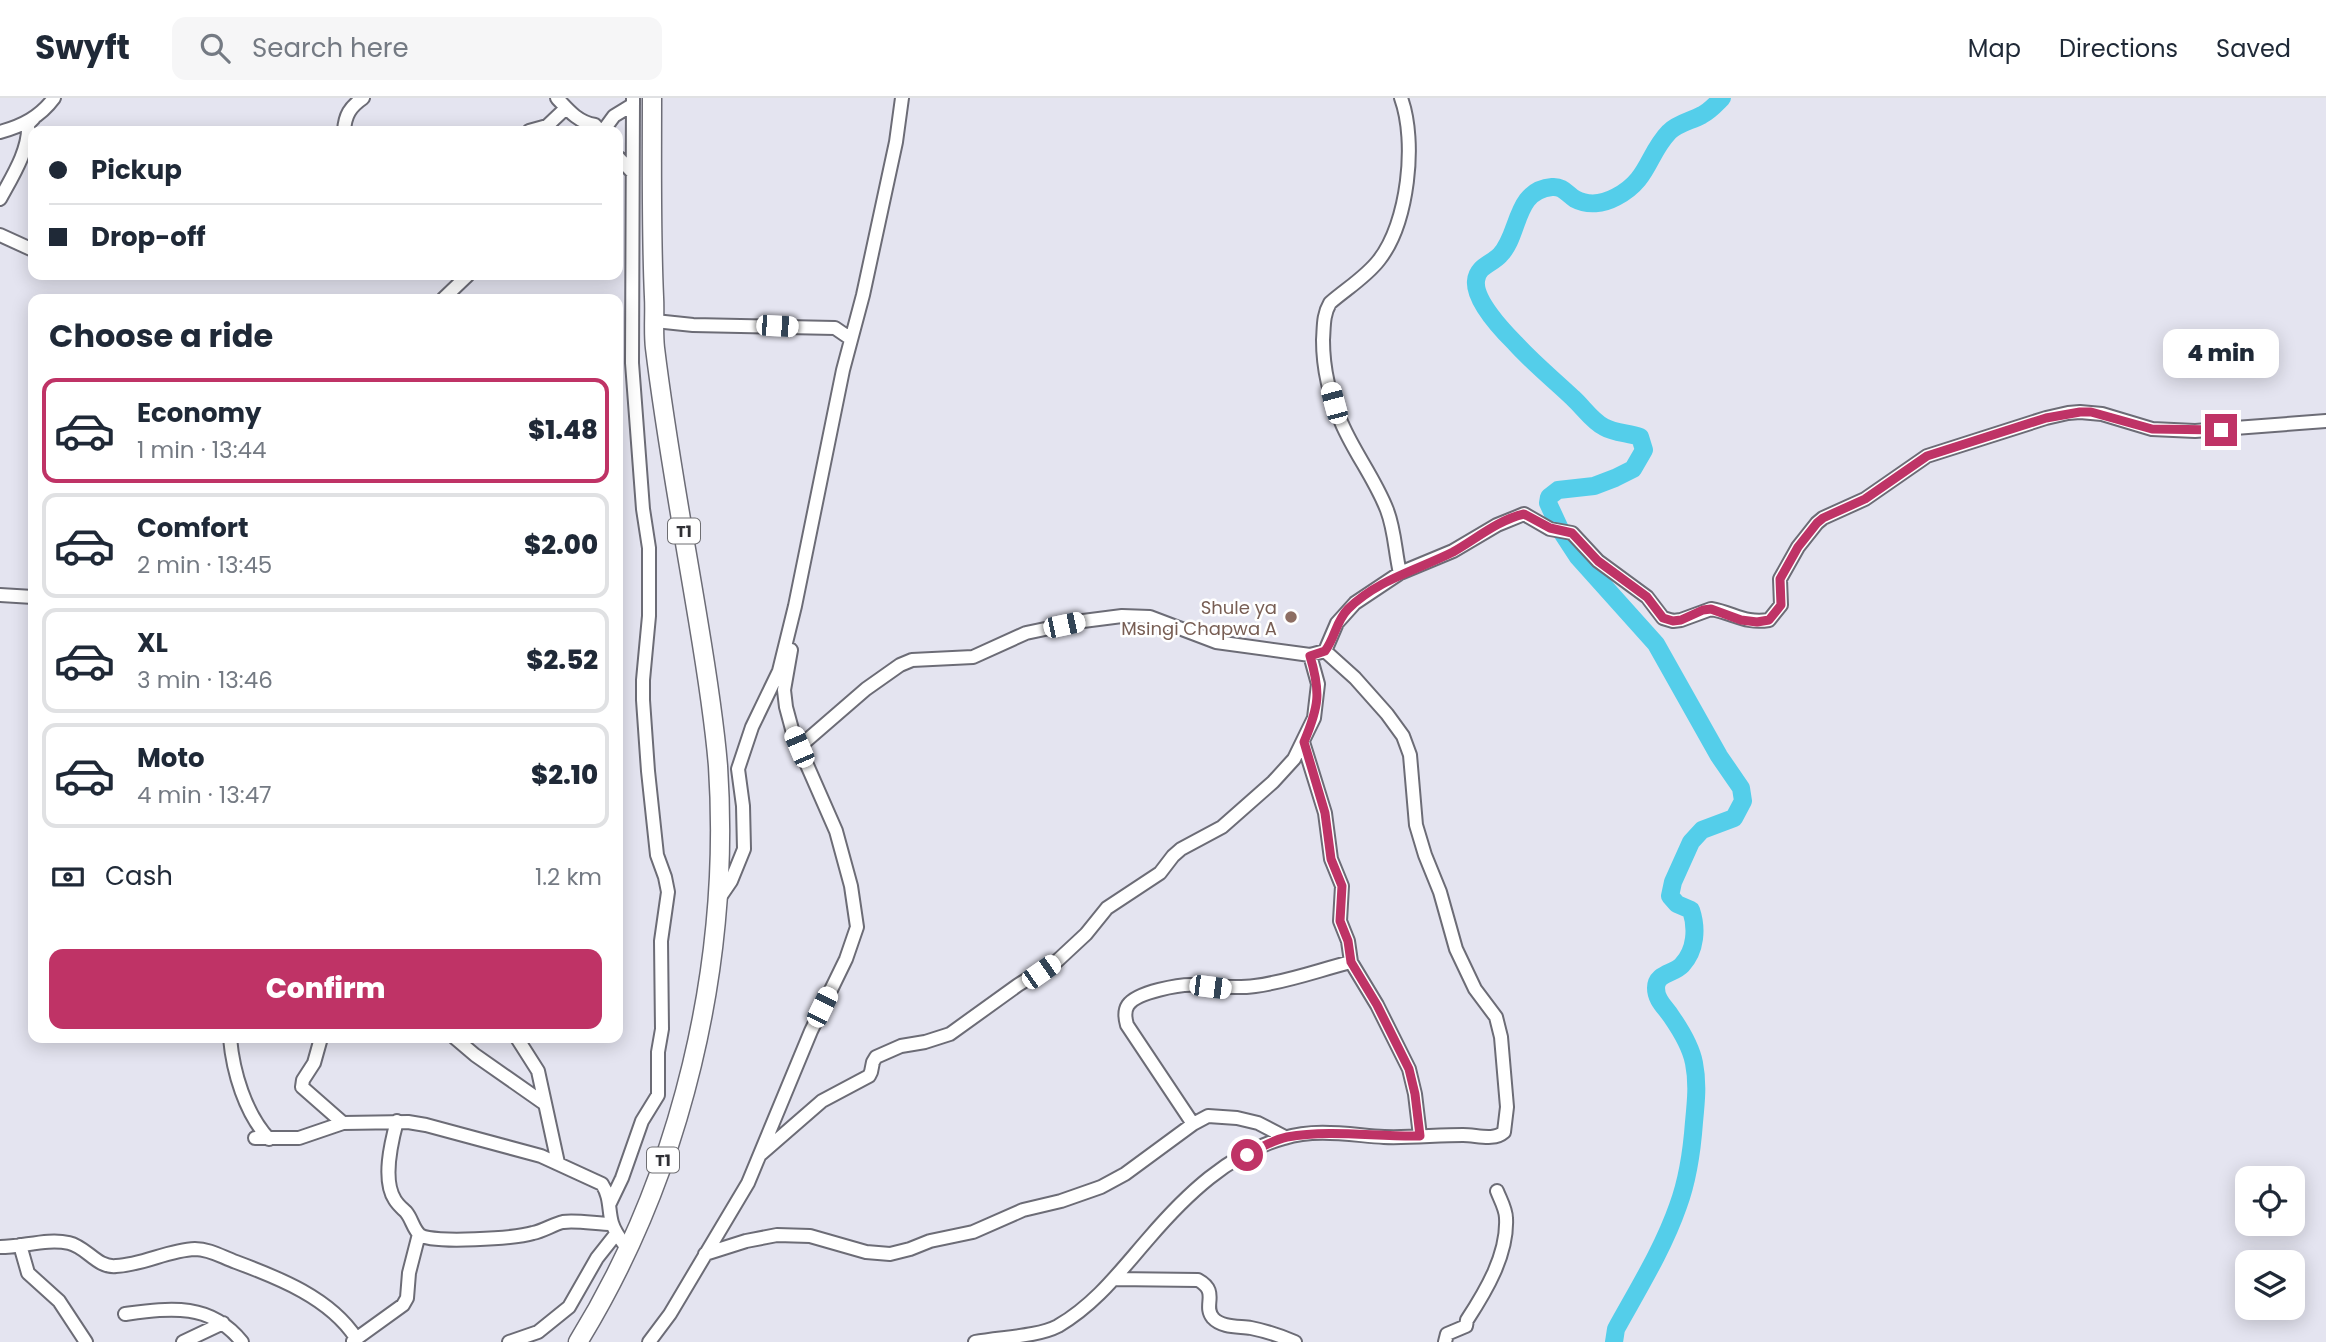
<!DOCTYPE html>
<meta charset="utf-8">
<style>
body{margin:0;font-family:Poppins,sans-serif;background:#f6f6f7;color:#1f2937;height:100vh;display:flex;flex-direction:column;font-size:26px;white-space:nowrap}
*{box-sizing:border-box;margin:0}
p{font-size:23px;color:#747a83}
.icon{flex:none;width:38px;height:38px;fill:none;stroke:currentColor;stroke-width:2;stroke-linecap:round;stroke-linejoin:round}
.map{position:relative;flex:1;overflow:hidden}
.side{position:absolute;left:28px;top:196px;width:595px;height:749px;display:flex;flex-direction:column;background:#fff;border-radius:14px;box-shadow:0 4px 18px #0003}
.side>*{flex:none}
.banner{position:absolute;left:28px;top:28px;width:595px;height:154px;border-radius:14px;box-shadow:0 4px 18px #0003;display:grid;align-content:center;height:154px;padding:0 21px;background:#fff}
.fabs{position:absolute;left:2235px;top:1068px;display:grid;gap:14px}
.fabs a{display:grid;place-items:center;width:70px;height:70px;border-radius:14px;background:#fff;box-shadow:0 4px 18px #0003;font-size:35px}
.end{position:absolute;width:32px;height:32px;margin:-16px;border:9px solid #bf3366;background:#fff;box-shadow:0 0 0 4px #fff}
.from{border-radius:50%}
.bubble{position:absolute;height:49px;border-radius:14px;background:#fff;box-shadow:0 4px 18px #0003;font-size:23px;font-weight:800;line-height:49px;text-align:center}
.car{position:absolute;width:21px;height:42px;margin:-21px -10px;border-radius:9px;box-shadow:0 0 5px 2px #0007;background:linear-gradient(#fff 24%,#345 0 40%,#fff 0 76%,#345 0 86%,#fff 0)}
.banner b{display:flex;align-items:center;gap:24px;height:66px;font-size:26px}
.banner b+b{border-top:2px solid #e0e1e3}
.banner i{width:18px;height:18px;background:#1f2937}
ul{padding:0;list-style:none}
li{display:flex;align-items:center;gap:21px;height:105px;margin:0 14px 10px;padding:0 7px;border:4px solid #e0e1e3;border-radius:14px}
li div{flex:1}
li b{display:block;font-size:26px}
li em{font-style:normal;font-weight:800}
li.current{border-color:#bf3366}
li>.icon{width:63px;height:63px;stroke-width:1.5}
h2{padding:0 21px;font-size:32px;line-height:84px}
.pay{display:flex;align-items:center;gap:18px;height:77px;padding:0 21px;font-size:26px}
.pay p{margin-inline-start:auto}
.cta{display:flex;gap:14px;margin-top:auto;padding:14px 21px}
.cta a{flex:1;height:80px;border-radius:14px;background:#bf3366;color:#fff;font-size:28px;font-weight:800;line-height:80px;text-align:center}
header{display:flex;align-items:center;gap:42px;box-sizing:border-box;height:98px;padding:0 35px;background:#fff;border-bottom:2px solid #e0e1e3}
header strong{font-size:33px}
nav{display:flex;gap:38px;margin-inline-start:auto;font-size:24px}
.search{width:490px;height:63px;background:#f6f6f7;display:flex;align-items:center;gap:18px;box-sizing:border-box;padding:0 24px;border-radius:14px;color:#747a83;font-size:26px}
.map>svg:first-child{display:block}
</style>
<header>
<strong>Swyft</strong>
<div class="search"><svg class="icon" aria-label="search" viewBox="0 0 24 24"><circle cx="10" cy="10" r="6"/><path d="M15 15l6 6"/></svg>Search here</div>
<nav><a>Map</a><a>Directions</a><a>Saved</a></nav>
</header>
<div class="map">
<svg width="2326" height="1244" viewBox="0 0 2326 1244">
<rect width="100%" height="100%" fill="#e4e4f0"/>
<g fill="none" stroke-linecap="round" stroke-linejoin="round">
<!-- river -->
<path stroke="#54ceea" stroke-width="18" d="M1614 1244 1616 1231C1638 1191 1663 1151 1678 1108 1688 1081 1692 1052 1694 1024 1696 1004 1698 985 1694 965 1691 949 1680 931 1671 918 1665 909 1656 902 1656 890 1656 875 1674 876 1682 867 1696 852 1697 830 1691 812L1677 806 1670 798 1673 784 1691 744 1702 732 1734 720 1743 703 1741 690 1719 658 1656 546 1578 459 1561 433 1548 405 1549 399 1558 392 1594 388 1615 380 1633 371 1644 352 1640 339C1629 335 1614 335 1604 329 1592 323 1583 309 1573 300 1553 281 1533 265 1515 245 1502 232 1474 202 1476 183 1477 168 1492 166 1500 157 1520 137 1514 92 1552 89 1563 88 1567 96 1575 101 1588 108 1603 106 1616 99 1649 82 1647 57 1669 34 1678 25 1691 23 1702 17 1710 13 1716 6 1722 0"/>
<defs>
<path id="minor" d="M557 0C569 13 578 24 595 27L600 33
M344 33C345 17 350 9 363 0
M529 33 547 28 566 10
M603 33 614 18 632 7
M0 34C22 28 40 19 54 0
M618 59 632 74
M0 101C12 79 30 51 28 26L34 20
M0 137 33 152
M443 201 468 177
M655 223 693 227 835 230 851 241
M1400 475C1395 454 1395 433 1387 412 1375 381 1355 356 1342 326 1330 300 1323 270 1323 242 1324 228 1323 217 1330 205 1346 191 1366 179 1379 162 1408 125 1417 44 1401 0
M0 497 33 499
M1303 644 1325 715 1331 761 1342 788 1340 823 1348 843 1351 864 1377 907 1409 971 1415 996 1420 1038
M799 649 866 591 900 567 912 562 973 559 1026 535 1083 523 1122 518 1150 519 1216 544 1310 557 1325 553 1337 525 1355 505 1400 475 1453 453 1497 427 1524 416 1550 431 1572 435 1598 463 1647 499 1663 520 1673 523 1681 522 1711 511C1734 515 1745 526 1769 522L1781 507 1780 481 1798 449 1817 425 1823 420 1865 401 1927 358 2046 320 2068 315 2080 314 2102 316 2152 331 2195 333 2326 323
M718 802 731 783 744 751 743 708 738 671 752 629 779 573 795 508 843 272 863 197 896 44 902 0
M230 940C233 974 245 1015 269 1041
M321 940 314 965 303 982 302 989 343 1025
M455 940 475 957 545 1006
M517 940 538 973 558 1065
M397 1023C391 1045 382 1082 395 1102 398 1107 402 1110 406 1114 412 1121 413 1131 420 1137 432 1146 517 1140 533 1135 543 1133 554 1126 563 1124 576 1122 598 1126 612 1126
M1193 1026 1127 927C1125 920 1124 913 1128 907 1137 894 1180 886 1195 887 1216 888 1234 891 1255 888 1287 884 1319 872 1351 864
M255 1040H299L343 1025 408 1024 426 1027 541 1058 602 1086C611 1100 608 1111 612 1125 615 1135 621 1142 627 1150
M761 1056 822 1003 869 978 871 974 873 964 876 959 901 948 925 944 950 936 1018 887 1057 863 1086 836 1107 810 1160 775 1173 758 1181 751 1222 729 1273 684 1294 661 1314 620 1318 586 1310 557
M610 1105 622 1080 642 1023 658 997V954L662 931 661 843 668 794 665 779 657 757 648 673 643 602V582L649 518V450L643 411 632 265 633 0
M20 1147 28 1175 59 1203 86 1244
M0 1149C23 1149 47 1140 69 1145 87 1149 97 1170 116 1168 143 1167 168 1152 195 1151 210 1151 222 1159 236 1164 279 1180 330 1200 356 1240
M705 1156 746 1143 777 1137 810 1138 866 1154 890 1156 910 1151 930 1143 973 1134 1023 1112 1061 1103 1101 1089 1125 1076 1193 1026 1208 1018 1237 1020 1258 1025 1285 1039
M1114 1181 1198 1182C1220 1194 1202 1207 1213 1220 1222 1230 1240 1228 1251 1230 1266 1233 1281 1238 1295 1244
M125 1216C170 1210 210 1204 242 1244
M353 1243 403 1207 407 1200 409 1175 419 1136
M183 1244 223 1225
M509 1244 538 1234 569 1209 597 1160 616 1136
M649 1244 670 1216 748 1085 811 933 846 861 857 829 851 788 836 733 793 635 786 609 784 592 791 552
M975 1244C1000 1239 1037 1239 1058 1228 1096 1206 1121 1172 1149 1140 1185 1098 1229 1055 1284 1040 1316 1030 1351 1037 1384 1039 1410 1040 1437 1037 1463 1037 1477 1037 1494 1043 1504 1034L1507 1009 1501 939 1496 919 1475 891 1456 851 1440 794 1425 757 1416 727 1410 657 1403 638 1387 616 1355 580 1325 553
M1445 1244 1447 1236 1466 1228 1467 1222C1486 1193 1508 1156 1506 1120 1506 1111 1500 1101 1497 1093"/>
<path id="highway" d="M578 1244C682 1075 731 866 718 668 714 619 706 570 698 522 683 431 666 341 655 250 653 233 655 215 654 199 651 132 652 66 652 0"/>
</defs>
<!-- minor casing -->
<use href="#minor" stroke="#6c6c76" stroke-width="16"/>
<!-- highway casing -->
<use href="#highway" stroke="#6c6c76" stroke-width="21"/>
<!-- minor -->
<use href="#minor" stroke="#fff" stroke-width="12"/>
<!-- highway -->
<use href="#highway" stroke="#fff" stroke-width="18"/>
</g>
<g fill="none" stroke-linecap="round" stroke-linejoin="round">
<!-- route -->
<path stroke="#bf3366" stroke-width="9" d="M1247 1057C1259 1050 1273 1042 1287 1039 1331 1031 1375 1039 1420 1038L1415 996 1409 971 1377 907 1351 864 1348 843 1340 823 1342 788 1331 761 1325 715 1304 644C1319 608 1321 595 1310 558L1325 553C1335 540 1336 523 1348 511 1377 482 1417 472 1453 454 1476 441 1498 422 1524 416L1550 430 1572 435 1598 463 1647 499 1663 520 1673 523 1681 522 1703 512 1711 511 1741 522 1757 524 1769 522 1781 507 1780 481 1798 449 1817 425 1823 420 1865 401 1927 358 2046 320 2080 314H2091L2152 331 2221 332"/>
</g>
<!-- markers -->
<circle fill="#8d6e63" stroke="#fff" stroke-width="2.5" cx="1291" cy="519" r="7"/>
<g text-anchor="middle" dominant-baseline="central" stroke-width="5" stroke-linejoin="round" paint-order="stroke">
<!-- shield labels -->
<g fill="#fff" stroke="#6e6e72" stroke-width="2">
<rect x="668" y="420.5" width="32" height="25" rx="5"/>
<rect x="647" y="1049.5" width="32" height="25" rx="5"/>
</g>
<g font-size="16" font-weight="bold" fill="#303035">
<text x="684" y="433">T1</text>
<text x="663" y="1062">T1</text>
</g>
<!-- education labels -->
<g font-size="18" fill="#785e54" stroke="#fff" text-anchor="end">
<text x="1277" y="509">Shule ya<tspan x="1277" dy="21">Msingi Chapwa A</tspan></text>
</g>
</g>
</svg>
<div class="fabs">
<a><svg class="icon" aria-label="locate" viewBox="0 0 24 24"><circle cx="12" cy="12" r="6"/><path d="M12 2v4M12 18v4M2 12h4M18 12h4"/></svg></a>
<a><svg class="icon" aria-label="layers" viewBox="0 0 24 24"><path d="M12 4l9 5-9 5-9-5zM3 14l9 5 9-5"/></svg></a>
</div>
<i class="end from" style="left:1247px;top:1057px"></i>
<i class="end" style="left:2221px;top:332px"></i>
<div class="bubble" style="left:2163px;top:231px;width:116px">4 min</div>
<i class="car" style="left:777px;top:228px;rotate:93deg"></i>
<i class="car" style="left:1334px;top:305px;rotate:345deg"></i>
<i class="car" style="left:1064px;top:527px;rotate:78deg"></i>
<i class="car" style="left:799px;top:649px;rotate:337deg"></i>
<i class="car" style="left:1041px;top:874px;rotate:55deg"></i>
<i class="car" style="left:1210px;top:889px;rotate:97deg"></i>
<i class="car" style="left:822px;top:909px;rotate:26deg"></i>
<div class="banner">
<b><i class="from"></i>Pickup</b>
<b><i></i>Drop-off</b>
</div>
<section class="side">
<h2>Choose a ride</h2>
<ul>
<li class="current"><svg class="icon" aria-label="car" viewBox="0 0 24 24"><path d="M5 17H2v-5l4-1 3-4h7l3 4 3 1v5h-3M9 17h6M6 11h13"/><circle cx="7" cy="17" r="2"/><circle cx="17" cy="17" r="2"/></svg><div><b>Economy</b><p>1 min · 13:44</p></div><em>$1.48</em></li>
<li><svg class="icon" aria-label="car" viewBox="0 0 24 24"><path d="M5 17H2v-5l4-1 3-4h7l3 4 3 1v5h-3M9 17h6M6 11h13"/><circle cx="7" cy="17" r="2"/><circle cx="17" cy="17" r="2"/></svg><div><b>Comfort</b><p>2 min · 13:45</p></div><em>$2.00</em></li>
<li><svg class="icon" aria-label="car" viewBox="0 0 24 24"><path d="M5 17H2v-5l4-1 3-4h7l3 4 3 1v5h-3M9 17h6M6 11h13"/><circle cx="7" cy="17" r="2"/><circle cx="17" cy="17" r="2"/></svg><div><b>XL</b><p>3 min · 13:46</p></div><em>$2.52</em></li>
<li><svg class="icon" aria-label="car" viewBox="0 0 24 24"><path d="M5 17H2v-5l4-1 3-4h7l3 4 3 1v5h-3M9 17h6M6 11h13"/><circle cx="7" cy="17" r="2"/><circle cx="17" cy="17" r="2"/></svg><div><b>Moto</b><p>4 min · 13:47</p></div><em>$2.10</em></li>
</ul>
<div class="pay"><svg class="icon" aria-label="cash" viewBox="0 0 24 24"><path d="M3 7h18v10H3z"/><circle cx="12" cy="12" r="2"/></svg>Cash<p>1.2 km</p></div>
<div class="cta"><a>Confirm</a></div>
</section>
</div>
